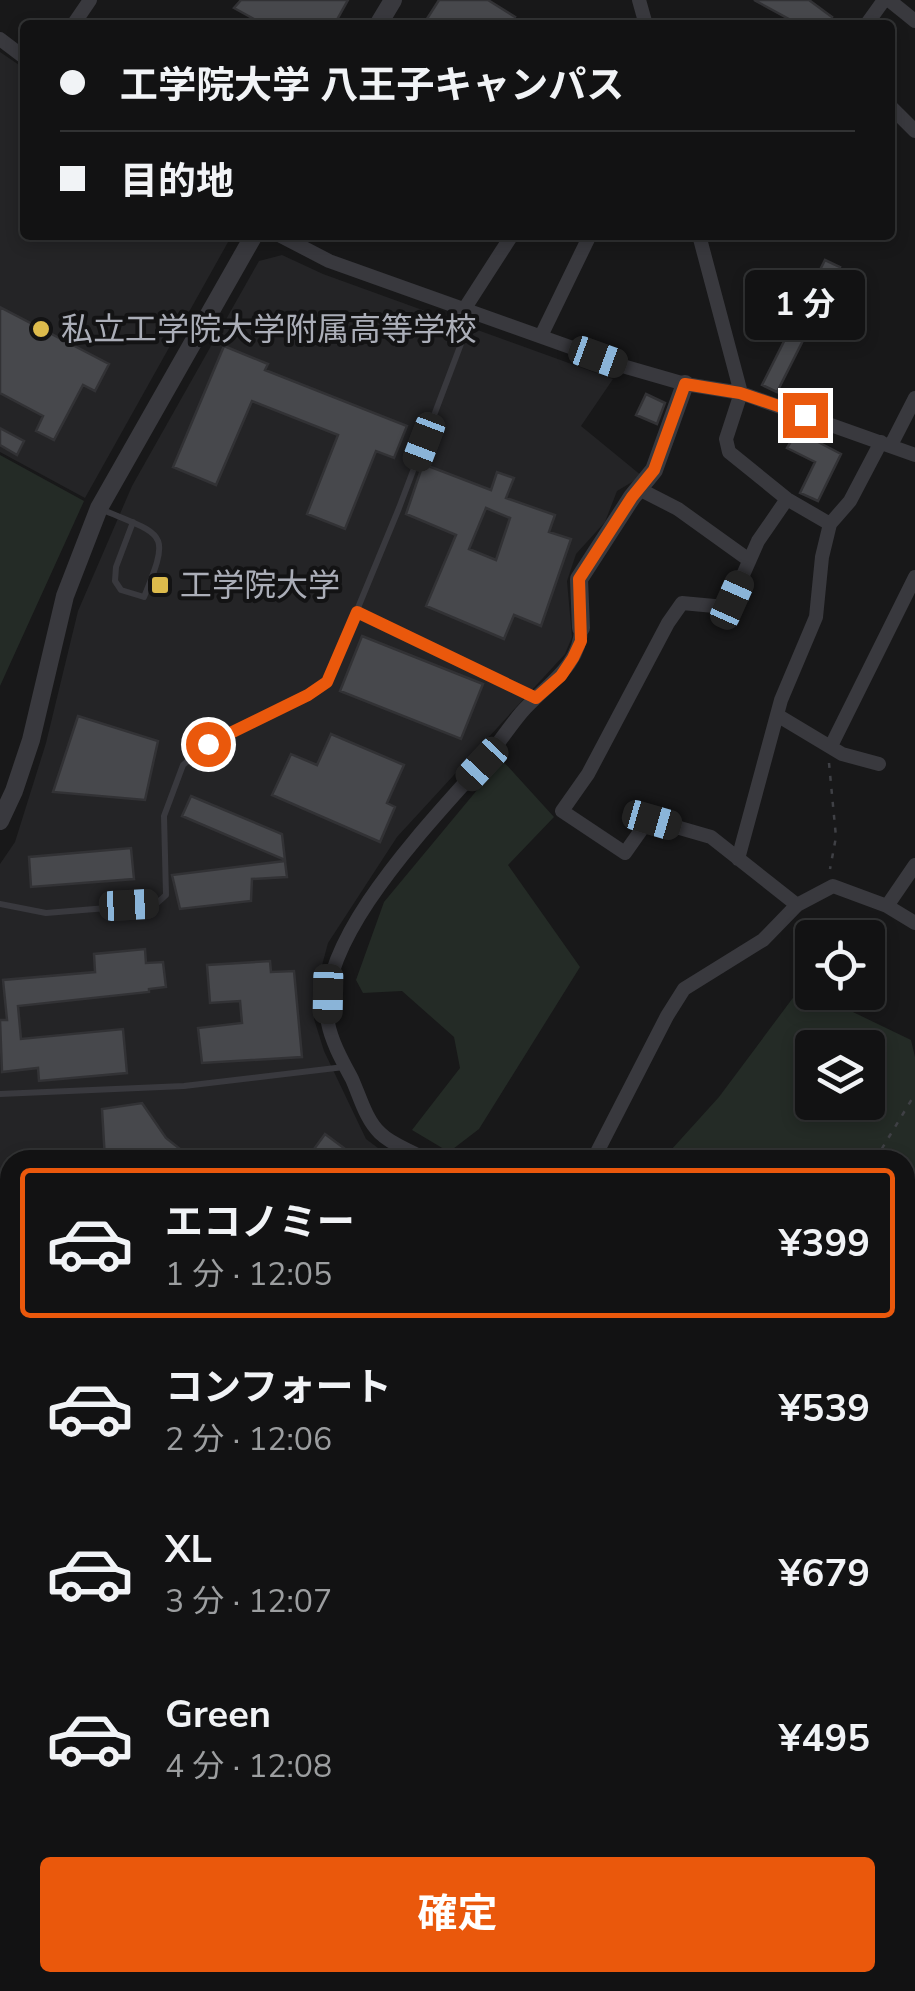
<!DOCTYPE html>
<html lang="ja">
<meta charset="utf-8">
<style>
body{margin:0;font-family:"Nunito Sans","Noto Sans JP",sans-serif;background:#1f2021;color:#f1f3f6;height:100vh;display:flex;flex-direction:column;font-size:38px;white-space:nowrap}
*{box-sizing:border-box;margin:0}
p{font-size:32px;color:#9c9ea0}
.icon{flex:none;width:55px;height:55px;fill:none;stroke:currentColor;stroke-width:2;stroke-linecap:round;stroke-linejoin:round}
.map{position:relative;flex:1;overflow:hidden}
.details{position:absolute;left:0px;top:1150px;width:915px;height:842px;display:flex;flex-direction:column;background:#121213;border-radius:30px 30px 0 0;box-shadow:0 5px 15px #0003,0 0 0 2px #313233}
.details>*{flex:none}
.top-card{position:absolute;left:20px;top:20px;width:875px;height:220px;border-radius:10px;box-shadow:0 5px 15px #0003,0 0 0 2px #313233;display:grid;align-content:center;height:220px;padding:0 40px;background:#121213}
.fabs{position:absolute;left:795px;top:920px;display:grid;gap:20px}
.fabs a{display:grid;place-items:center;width:90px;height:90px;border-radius:10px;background:#121213;box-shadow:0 5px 15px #0003,0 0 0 2px #313233;font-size:50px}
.end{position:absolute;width:45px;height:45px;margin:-22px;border:12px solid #ea580c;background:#fff;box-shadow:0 0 0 5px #fff}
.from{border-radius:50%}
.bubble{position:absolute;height:70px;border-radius:10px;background:#121213;box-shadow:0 5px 15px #0003,0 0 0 2px #313233;font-size:32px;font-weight:700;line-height:70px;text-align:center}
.car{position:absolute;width:30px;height:60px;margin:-30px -15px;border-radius:12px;box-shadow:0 0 8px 2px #0007;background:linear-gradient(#222 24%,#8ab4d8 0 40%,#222 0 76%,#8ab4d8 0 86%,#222 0)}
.top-card b{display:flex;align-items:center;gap:35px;height:95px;font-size:38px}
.top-card b+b{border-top:2px solid #313233}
.top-card i{width:25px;height:25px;background:#f1f3f6}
ul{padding:18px 0 0;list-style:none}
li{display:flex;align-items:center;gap:30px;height:150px;margin:0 20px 15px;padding:0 20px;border:5px solid transparent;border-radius:10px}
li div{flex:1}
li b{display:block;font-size:38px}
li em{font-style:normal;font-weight:700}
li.on{border-color:#ea580c}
li>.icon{width:90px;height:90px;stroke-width:1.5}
.primary-button{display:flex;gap:20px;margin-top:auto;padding:20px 40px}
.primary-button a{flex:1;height:115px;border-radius:10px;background:#ea580c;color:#fff;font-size:40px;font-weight:700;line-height:115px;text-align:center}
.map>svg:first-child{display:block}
</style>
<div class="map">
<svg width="915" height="1991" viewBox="0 0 915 1991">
<rect width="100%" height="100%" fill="#181819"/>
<!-- built -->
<path fill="#242426" d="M0 52 25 69V235H232L85 498 0 452Z
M282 255 323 274 613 379 581 426 642 476 617 491 605 522 576 554 567 581 572 637 565 654 397 837 328 943 316 988 314 1019 324 1051 366 1139 394 1160H10V1353L0 1346V864L15 842 46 743 78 611 132 486 259 261Z"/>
<!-- green -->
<path fill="#242b26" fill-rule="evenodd" d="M0 455 84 501 0 686Z
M502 760 554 817 508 865 580 967 479 1129 449 1152 412 1130 460 1068 454 1037 402 991 363 993 356 980 384 902Z
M801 987 911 1040 915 1057V1991H479L471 1983 905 1982V1160H662L719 1097ZM812 1048H868V1102H812Z
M10 1491V1665L0 1661V1496Z
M0 1871 10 1876V1971L0 1967Z
M310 1983 321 1991H56L37 1983Z"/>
<!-- building -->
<path fill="#47484c" stroke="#323235" stroke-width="2.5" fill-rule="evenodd" d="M241 0H348L334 25H265L234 8Z
M439 0H488L515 17 510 25H423Z
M754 0H809L832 17 826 25H800Z
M825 260 840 267 777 392 762 385Z
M0 307 109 364 95 391 83 385 54 440 36 431 43 416 0 393Z
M224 346 268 364 265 370 407 426 394 458 376 451 345 529 307 514 338 435 252 401 216 485 173 467Z
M646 394 665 403 657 424 636 415Z
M0 428 24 441 17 455 0 445Z
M797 431 841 454 818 501 800 493 815 462 787 448Z
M423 464 491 490 497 472 514 478 506 498 555 515 549 532 571 539 541 626 514 615 504 639 426 606 456 535 406 514ZM486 508 510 518 496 560 469 549Z
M362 636 483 684 461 739 340 691Z
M78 716 158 741 145 800 53 792Z
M331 734 404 765 387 803 395 807 380 842 272 795 291 754 317 765Z
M191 796 282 834 285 860 182 816Z
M131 848 134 879 31 887 29 857Z
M285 861 287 877 252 879 251 901 180 909 172 875Z
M145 949 146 963 163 962 166 987 149 989V992L18 1006 21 1039 123 1029 127 1073 39 1081 38 1068 2 1072 0 1020H7L3 980 95 972 94 954Z
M270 961 271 972 294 971 302 1057 202 1063 198 1028 242 1023 240 1001 210 1003 207 965Z
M142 1103 166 1138 194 1160H105L102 1109Z
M325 1134 360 1160H306Z"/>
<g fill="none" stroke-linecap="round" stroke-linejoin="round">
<!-- path -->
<path stroke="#3f4045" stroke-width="2.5" stroke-dasharray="5 8" stroke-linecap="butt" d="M829 763 836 837 830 869
M875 1160 915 1094
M905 1686 915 1697
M905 1816 915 1812
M905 1824 915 1840
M905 1857 915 1848
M905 1910 915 1899
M640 1982 652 1991
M690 1991 694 1982
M836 1991 844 1982"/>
<!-- service -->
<path stroke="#39393e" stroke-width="6" d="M103 510C165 536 171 531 144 597L121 590 115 581 116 567 133 522
M357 612 536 698
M0 904 46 913 156 904 166 895 164 816 183 765 208 744 287 706 327 683 399 508 473 312
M0 1094 184 1086 344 1067"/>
<!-- minor -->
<path stroke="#39393e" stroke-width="14" d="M639 0 646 25
M889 0 915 21
M73 25 90 0
M866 25 884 0
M0 39 25 58
M890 106 915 131
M279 235 329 261 626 367 685 384 741 393 915 455
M699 235 741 393 726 439 729 452 787 499 830 524 850 501 881 442
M465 308 512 235
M541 336 590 235
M891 445 915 398
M639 489 678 509 749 560
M787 499 758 541 732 600 725 607 682 603 668 623 588 774 562 811 625 853 644 826 652 820 711 837 797 905 833 886 887 906 915 923
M777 715 842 754 879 764
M831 746 915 577
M738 859 781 700 816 617 822 557 830 524
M887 906 915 865
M426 1160C411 1150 393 1146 380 1133 366 1120 360 1097 352 1079 343 1062 332 1043 328 1023 312 943 430 823 479 767 494 750 507 730 521 713 544 686 581 667 581 628
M593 1160 667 1016 684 989 763 940 797 905
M0 1724H10
M403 1982 413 1991"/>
<!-- tertiary -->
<path stroke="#39393e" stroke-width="18" d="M378 25 393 0
M581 628 579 579 632 497 654 470 685 384
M0 821 14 791 31 740 65 596 99 508 254 235"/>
</g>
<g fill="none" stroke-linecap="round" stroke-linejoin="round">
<!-- route -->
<path stroke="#ea580c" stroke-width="12" d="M208 744 308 695 327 682 357 612 536 698 561 676 573 658 581 641 579 579 632 497 654 470 685 384 740 393 805 415"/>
</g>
<!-- markers -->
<g fill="#ddbb4c" stroke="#131314" stroke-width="4">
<circle cx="41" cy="329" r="10"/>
<rect x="150" y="575" width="20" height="20" rx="5"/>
</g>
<g text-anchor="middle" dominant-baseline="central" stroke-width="8" stroke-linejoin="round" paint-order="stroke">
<!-- poi labels -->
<g font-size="32" fill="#abaeb8" stroke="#131314" text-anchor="start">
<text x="61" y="329">私立工学院大学附属高等学校</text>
<text x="180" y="585">工学院大学</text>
</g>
</g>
</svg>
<div class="fabs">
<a><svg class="icon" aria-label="locate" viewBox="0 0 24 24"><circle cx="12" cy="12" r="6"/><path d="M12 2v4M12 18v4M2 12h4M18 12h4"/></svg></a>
<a><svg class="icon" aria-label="layers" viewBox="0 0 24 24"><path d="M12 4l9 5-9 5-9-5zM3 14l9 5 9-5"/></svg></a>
</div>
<i class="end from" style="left:208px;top:744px"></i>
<i class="end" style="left:805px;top:415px"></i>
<div class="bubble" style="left:745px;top:270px;width:120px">1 分</div>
<i class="car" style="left:598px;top:357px;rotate:110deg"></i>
<i class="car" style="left:424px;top:442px;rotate:201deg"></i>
<i class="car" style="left:732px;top:600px;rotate:24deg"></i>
<i class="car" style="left:482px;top:764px;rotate:223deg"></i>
<i class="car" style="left:652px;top:820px;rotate:106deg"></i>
<i class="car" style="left:129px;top:905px;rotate:87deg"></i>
<i class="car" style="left:328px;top:994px;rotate:181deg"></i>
<div class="top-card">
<b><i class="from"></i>工学院大学 八王子キャンパス</b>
<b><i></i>目的地</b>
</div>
<section class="details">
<ul>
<li class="on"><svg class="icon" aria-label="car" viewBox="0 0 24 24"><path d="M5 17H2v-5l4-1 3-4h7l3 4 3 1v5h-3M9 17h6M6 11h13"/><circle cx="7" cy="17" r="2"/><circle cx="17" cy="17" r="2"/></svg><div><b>エコノミー</b><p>1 分 · 12:05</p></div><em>¥399</em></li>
<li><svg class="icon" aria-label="car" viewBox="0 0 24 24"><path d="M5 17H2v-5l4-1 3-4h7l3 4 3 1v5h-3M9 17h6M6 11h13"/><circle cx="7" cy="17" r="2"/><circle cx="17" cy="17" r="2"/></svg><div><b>コンフォート</b><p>2 分 · 12:06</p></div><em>¥539</em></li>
<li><svg class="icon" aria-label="car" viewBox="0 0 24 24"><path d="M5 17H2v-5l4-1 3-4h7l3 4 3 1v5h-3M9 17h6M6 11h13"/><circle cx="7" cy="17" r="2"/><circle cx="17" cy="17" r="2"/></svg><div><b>XL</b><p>3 分 · 12:07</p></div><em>¥679</em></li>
<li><svg class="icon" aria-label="car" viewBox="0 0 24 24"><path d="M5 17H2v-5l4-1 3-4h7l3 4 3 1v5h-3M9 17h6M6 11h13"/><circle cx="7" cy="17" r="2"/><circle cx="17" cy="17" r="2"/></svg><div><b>Green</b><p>4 分 · 12:08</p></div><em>¥495</em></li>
</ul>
<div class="primary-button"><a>確定</a></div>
</section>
</div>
